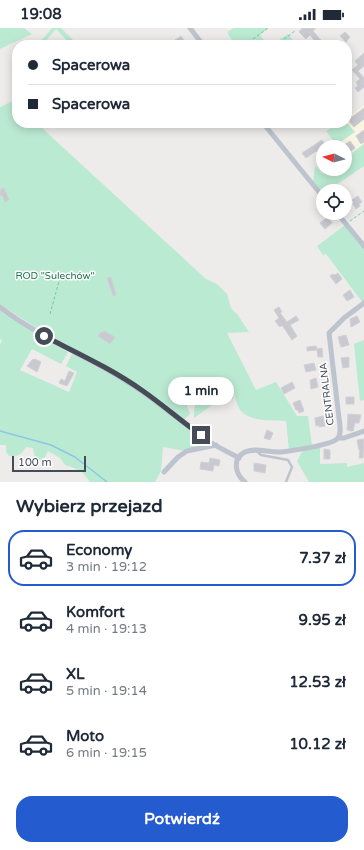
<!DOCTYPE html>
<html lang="pl">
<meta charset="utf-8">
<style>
body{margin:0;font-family:"Varela Round",sans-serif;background:#f6f6f7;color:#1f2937;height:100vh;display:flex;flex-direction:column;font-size:15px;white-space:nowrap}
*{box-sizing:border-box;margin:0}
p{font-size:13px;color:#747a83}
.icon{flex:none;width:22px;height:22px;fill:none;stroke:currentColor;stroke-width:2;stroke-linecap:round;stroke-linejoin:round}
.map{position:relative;height:454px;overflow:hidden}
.sheet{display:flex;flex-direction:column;background:#fff;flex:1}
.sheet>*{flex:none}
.top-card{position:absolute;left:12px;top:12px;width:340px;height:88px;border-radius:16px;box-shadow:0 2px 10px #0003;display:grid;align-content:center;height:88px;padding:0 16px;background:#fff}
.needle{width:26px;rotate:276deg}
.buttons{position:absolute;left:316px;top:112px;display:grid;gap:8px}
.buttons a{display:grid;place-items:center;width:36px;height:36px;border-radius:50%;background:#fff;box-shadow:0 2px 10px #0003;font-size:20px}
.scale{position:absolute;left:12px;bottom:10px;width:74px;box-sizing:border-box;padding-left:4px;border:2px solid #454c57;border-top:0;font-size:11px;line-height:14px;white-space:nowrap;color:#454c57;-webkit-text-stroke:3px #fff;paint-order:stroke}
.end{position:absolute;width:18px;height:18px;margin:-9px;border:5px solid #454c57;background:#fff;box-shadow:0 0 0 2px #fff}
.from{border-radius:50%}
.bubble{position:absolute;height:28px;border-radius:14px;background:#fff;box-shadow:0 2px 10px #0003;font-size:13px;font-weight:700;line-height:28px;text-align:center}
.top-card b{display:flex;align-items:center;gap:14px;height:38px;font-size:15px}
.top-card b+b{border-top:1px solid #e0e1e3}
.top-card i{width:10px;height:10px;background:#1f2937}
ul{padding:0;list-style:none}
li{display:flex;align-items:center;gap:12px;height:56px;margin:0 8px 6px;padding:0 8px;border:2px solid transparent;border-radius:16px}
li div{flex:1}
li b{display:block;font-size:15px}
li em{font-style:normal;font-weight:700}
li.current{border-color:#245ccf}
li>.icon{width:36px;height:36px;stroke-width:1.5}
h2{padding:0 16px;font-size:18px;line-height:48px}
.cta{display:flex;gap:8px;margin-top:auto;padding:8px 16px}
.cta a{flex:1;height:46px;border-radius:16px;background:#245ccf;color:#fff;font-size:16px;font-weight:700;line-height:46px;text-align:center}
.status{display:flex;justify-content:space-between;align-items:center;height:28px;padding:0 20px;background:#fff;direction:ltr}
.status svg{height:11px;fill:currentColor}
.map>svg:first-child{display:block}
</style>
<div class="status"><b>19:08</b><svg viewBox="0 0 49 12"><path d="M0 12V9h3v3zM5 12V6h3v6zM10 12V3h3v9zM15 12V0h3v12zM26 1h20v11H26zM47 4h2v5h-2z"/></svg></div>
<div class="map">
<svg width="364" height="454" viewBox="0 0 364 454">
<rect width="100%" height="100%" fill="#eeebeb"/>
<!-- commercial -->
<path fill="#faf5e3" d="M364 77V116L345 130V119H334L354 104 347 95V90Z"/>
<!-- green -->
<path fill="#bbead2" d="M0 0H24L32 6 0 21Z
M52 0H61L78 17H71L56 1 44 15 46 17H42L40 14Z
M234 0H268L260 7 268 17H235L227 4Z
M288 6 297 17H272Z
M17 71V95H47L43 101 206 251 217 256 227 266 231 280 237 286 249 304 227 305 256 362 276 354 297 388H308L312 418 289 422 286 393C272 392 251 394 241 383 237 379 232 359 230 353L213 359 207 356 200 359H196L191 373 186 376 190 386 184 392 130 353 44 305 0 276V79Z
M340 95H347L355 104 336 117 326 103Z
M364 116V138L327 163H323V166L313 154 315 139 316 138 322 146 329 141H345V130Z
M345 197 364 220V274L363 275 326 226 323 227 317 218Z
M0 282 68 324 61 336 32 321 20 342 69 364 77 344 66 338 72 326H75L139 363 213 417 185 423 163 419 161 443 155 454H90L83 445 74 440 65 437 60 430 48 423 45 429 40 432 35 431 33 420 26 419C21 427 18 429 9 428L6 424V417H0V317L2 312 0 311Z
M364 312V372L360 373 354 316Z
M204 364 212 377 194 390C194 380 195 370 204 364Z
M320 419V436L347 435V439L364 435V454H309L297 433 303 422Z"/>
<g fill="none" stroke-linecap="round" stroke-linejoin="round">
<!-- stream -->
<path stroke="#8ac8e5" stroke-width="1.5" d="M0 403 51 417 75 429 107 454"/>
</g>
<!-- building -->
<path fill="#c8cad0" stroke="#cfd1d7" d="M302 0H316L313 3 325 17H318L310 7 306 11 299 4Z
M345 4 350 9 346 14 340 8Z
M181 8 187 17H178L175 12Z
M364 25V38L358 43 364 50V59L358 64 355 60 358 58 356 54 360 51 352 42 358 37 355 33Z
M364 80V91L354 99 348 92Z
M364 102V114L361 116 356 108Z
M322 112 326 118 323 119V123L319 126 316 123 306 130 302 125Z
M350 113 355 120 349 125 345 119 343 118Z
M4 160 9 172 5 174 2 167 0 168V162Z
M358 168 362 174 359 176 360 178 356 181 353 176 354 174 352 172Z
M328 189 332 195 325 201 320 195Z
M338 245 342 251 336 256 330 248 333 246 335 247Z
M111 249 116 267 113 268 107 250Z
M350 262 354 269 347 273 343 267Z
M279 279 282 284 280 285 287 294 296 288 299 292 290 297 297 308 292 312 282 297 280 299 275 293 279 290 274 282Z
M357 288 360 294 351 299 350 291Z
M104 303 115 309 110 316 98 308 101 304 103 305Z
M346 307 349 317 341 319 338 309Z
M316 318 317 321 322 320 323 329H318L317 322 307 323V319Z
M349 329V339L343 340 341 330Z
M33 331 34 332 35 331 41 334 37 344 27 338Z
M314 335 316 342 306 344 304 337Z
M69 343 74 345 67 358 59 355 61 351 65 353Z
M316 350 318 359 311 361 310 352Z
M292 354 295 360 284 366 281 360Z
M227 358 233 370 227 372 222 360Z
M346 369H354V376H346Z
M300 372 304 383 299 385 298 382H296L293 375Z
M348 386 361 387 359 395H355L353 403H351L347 402Z
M323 388 325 398 319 399V397L316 398 315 390Z
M267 402 273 405 270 412 264 410Z
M364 411 363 430H359L360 421 359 422 357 412Z
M324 421 330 422V431H324Z
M210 430 220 432 219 438 214 437 213 443 200 441 201 434 209 435Z
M254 435 266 437 265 445 254 443Z"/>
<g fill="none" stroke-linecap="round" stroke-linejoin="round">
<!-- path -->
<path stroke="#75c6a7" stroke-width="1" stroke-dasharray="3 2" stroke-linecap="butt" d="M245 17 268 0
M276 17 295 3
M350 193 364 183
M50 286 60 250"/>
<!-- lane -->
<path stroke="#bdc4cd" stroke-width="2.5" d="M257 423 261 427 288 432 292 439 286 454"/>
<!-- street -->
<path stroke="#bdc4cd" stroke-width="5" d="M190 0 203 17
M263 95 323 169
M337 185 364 218
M0 279C39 309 85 327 126 353 155 370 179 393 207 412 217 419 228 424 239 430
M338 410H344L364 403
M164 444 178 429 187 423 216 417
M245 454C236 447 231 431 245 424 256 419 269 425 281 424 291 423 331 417 337 411 342 406 340 397 339 390L329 305 344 290 364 275"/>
</g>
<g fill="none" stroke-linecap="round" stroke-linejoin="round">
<!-- route -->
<path stroke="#454c57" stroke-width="5" d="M44 308C77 325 112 341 143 363 163 377 181 393 201 407"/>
</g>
<g text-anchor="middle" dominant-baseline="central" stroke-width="3" stroke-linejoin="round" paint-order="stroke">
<!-- park labels -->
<g font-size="10" fill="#1c7250" stroke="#fff">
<text x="55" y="248">ROD "Sulechów"</text>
</g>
<!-- street labels -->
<g font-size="10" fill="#454c57" stroke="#fff">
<text transform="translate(327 366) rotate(-97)">CENTRALNA</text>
</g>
</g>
</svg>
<div class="buttons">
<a><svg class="needle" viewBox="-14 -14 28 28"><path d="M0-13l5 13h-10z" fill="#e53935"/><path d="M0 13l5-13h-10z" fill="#747a83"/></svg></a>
<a><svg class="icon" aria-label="locate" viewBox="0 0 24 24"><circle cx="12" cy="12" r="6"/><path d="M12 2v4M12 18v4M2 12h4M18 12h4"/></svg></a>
</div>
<div class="scale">100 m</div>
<i class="end from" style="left:44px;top:308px"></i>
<i class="end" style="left:201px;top:407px"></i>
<div class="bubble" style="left:168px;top:349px;width:66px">1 min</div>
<div class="top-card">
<b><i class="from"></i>Spacerowa</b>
<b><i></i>Spacerowa</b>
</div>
</div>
<section class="sheet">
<h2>Wybierz przejazd</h2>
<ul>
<li class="current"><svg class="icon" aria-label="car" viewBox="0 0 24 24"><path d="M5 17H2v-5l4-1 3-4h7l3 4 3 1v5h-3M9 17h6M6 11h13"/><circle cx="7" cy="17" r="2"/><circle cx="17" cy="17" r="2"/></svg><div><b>Economy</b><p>3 min · 19:12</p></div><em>7.37 zł</em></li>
<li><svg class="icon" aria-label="car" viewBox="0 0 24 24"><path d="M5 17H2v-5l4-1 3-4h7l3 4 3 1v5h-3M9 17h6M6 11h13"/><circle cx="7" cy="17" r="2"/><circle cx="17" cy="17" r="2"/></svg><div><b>Komfort</b><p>4 min · 19:13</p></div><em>9.95 zł</em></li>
<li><svg class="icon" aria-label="car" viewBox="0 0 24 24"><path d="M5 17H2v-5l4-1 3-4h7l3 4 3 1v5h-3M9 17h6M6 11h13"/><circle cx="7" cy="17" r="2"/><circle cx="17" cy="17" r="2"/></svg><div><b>XL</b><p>5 min · 19:14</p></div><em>12.53 zł</em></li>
<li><svg class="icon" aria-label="car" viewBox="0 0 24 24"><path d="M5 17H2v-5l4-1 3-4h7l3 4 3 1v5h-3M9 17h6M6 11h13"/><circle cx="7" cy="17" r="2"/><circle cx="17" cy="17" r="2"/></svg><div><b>Moto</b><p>6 min · 19:15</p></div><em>10.12 zł</em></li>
</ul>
<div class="cta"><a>Potwierdź</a></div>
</section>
